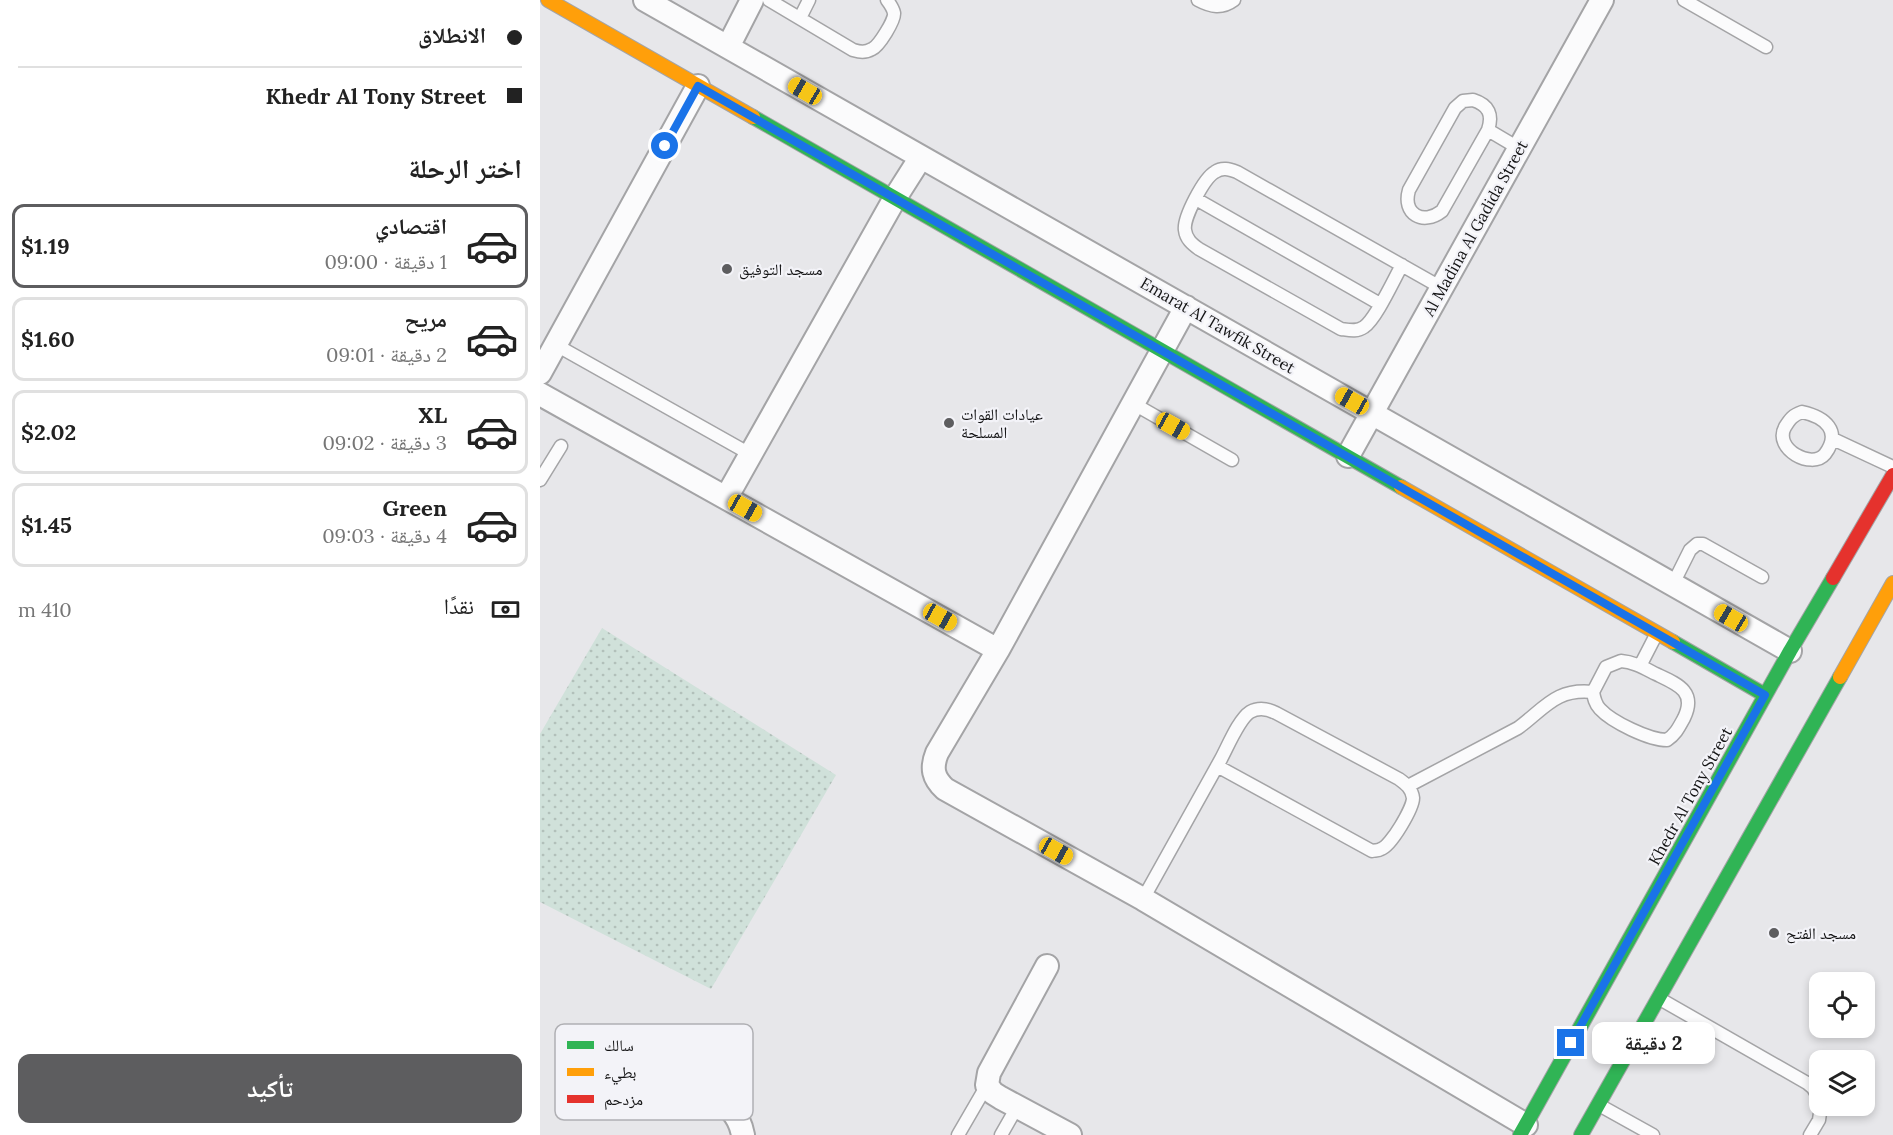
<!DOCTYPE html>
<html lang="ar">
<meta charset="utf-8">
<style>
body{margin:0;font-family:Lora,"Noto Naskh Arabic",serif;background:#f2f2f2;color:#222;direction:rtl;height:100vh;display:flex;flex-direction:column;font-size:22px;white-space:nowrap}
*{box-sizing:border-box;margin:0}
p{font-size:20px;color:#767676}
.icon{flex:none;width:33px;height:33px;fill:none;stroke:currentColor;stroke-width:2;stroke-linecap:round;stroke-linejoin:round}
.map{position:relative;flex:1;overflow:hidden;direction:ltr}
.details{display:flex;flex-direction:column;background:#fff;width:540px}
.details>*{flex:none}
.guide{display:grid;align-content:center;height:132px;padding:0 18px;background:#fff}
.fabs{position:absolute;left:1269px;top:972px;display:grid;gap:12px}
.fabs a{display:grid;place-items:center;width:66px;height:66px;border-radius:12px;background:#fff;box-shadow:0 3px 9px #0003;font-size:30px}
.end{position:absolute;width:27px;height:27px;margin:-14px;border:8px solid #1a73e8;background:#fff;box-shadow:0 0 0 3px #fff}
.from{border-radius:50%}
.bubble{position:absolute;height:42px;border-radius:12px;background:#fff;box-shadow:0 3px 9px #0003;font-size:20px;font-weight:700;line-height:42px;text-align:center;direction:rtl}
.car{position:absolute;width:18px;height:36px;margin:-18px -9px;border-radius:8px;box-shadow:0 0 4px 2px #0007;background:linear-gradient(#f5c518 24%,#345 0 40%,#f5c518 0 76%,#345 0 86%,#f5c518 0)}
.guide b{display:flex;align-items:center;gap:21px;height:57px;font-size:22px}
.guide b+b{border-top:2px solid #e0e0e0}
.guide i{width:15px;height:15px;background:#222}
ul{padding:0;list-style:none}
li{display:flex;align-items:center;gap:18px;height:84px;margin:0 12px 9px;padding:0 6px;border:3px solid #e0e0e0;border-radius:12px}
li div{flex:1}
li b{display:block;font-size:22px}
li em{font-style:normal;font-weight:700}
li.on{border-color:#5d5d5f}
li>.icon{width:54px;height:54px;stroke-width:1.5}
h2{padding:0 18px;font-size:27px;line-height:72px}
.pay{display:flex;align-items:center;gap:15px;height:66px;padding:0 18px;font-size:22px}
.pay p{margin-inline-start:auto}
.primary-button{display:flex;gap:12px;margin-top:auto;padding:12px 18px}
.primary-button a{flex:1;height:69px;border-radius:12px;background:#5d5d5f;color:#fff;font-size:24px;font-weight:700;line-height:69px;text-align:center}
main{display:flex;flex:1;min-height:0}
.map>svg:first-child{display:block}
</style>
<main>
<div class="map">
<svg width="1353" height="1135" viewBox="0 0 1353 1135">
<defs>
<pattern id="grass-dots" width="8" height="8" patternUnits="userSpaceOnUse" patternTransform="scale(1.5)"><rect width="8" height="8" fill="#d0e1da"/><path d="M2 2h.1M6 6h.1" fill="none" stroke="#b2c0ba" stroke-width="1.8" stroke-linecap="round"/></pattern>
</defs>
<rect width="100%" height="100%" fill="#e7e7ea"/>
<!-- grass -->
<path fill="url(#grass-dots)" d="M62 628 296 775 171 989 0 902V734Z"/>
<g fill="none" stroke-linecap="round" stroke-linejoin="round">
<defs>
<path id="lane" d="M229 0 313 50C320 52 325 53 332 49 339 46 355 20 354 13 353 8 350 4 347 0
M658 0C671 7 682 9 694 0
M1144 0 1226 47
M260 18 269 0
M933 100C949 105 953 115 948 130L902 211C883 226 862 214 869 190L915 108 923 101Z
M948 130 980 149
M656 199 840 304
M862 265C854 279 836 319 824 327 817 332 809 330 801 329L659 249C652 244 646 239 645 230 643 218 664 178 675 172 682 167 689 169 697 172L902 288
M16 345 210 454
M594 404 692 460
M1262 412C1285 417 1302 431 1285 454 1272 470 1233 449 1245 427 1250 419 1253 415 1262 412Z
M1293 439 1353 467
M0 480 21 446
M1133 584 1150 550 1157 544H1163L1222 577
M1081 661C1094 662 1104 668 1116 674 1137 684 1157 691 1144 718 1139 727 1136 734 1127 740 1109 740 1072 722 1060 709 1055 704 1054 698 1053 692L1066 667Z
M1100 666 1116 635
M868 786 978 728C1005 708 1016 688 1053 692
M603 899C629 852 655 805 681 759 688 746 699 719 710 712 719 707 728 709 736 713L859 779C866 784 872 789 873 798 873 808 851 846 841 849 838 851 835 850 832 851L677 766
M1120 999 1267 1083 1273 1088 1280 1100
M1059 1105 1113 1135
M418 1135 447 1085
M461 1135 477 1107
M1270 1135 1279 1120 1281 1106"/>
<path id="street" d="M105 0 1250 651
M188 47 212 0
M646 307 458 650 397 753C391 768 393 778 405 789L603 899 986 1125
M0 373 158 86
M0 394 458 650
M808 456 1062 0
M186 498 355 198 381 157
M507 966 449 1073 447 1085 453 1093 461 1098 530 1135
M160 1089C181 1102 198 1108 203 1135"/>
<path id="fast" d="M213 117 861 487
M1133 642 1225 695
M980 1135 1250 651 1293 578
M1041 1135 1300 677"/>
<path id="slow" d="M8 0 213 117
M861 487 1133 642
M1300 677 1353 583"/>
<path id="jam" d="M1293 578 1353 475"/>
</defs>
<!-- lane casing -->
<use href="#lane" stroke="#a4a4a6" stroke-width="15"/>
<!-- street casing -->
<use href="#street" stroke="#a4a4a6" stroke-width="26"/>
<!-- fast casing -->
<use href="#fast" stroke="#a4a4a6" stroke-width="16"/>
<!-- slow casing -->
<use href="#slow" stroke="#a4a4a6" stroke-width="16"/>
<!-- jam casing -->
<use href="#jam" stroke="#a4a4a6" stroke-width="16"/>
<!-- lane -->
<use href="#lane" stroke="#fbfbfc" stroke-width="12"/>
<!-- street -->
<use href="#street" stroke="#fbfbfc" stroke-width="22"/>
<!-- fast -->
<use href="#fast" stroke="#30b455" stroke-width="14"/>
<!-- slow -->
<use href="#slow" stroke="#ff9f0a" stroke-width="14"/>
<!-- jam -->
<use href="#jam" stroke="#e5322d" stroke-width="14"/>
</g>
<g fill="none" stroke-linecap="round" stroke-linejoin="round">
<!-- route -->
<path stroke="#1a73e8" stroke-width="8" d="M125 146 158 86 1225 695 1031 1043"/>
</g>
<!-- markers -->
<g fill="#5d5d5f" stroke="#f3f3f8" stroke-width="2">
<circle cx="187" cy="269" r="6"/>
<circle cx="409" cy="423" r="6"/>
<circle cx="1234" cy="933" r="6"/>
</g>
<g text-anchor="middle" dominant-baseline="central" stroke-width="4.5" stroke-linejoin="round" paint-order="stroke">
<!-- street labels -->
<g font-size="16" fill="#131314" stroke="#f3f3f8">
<text transform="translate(935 228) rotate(-61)">Al Madina Al Gadida Street</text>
<text transform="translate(678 325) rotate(30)">Emarat Al Tawfik Street</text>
<text transform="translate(1150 796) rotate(-61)">Khedr Al Tony Street</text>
</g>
<!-- poi labels -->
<g font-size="16" fill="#131314" stroke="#f3f3f8" text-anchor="start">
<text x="199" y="269">مسجد التوفيق</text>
<text x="421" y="414">عيادات القوات<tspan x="421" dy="18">المسلحة</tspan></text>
<text x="1246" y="933">مسجد الفتح</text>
</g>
</g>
<!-- legend -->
<rect x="15" y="1024" width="198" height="96" rx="9" fill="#f3f3f8" stroke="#b0b0b4" stroke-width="1.5"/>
<rect x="27" y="1041" width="27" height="8" fill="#30b455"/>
<rect x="27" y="1068" width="27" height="8" fill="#ff9f0a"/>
<rect x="27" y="1095" width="27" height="8" fill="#e5322d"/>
<g font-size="16" fill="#131314">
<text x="64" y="1051">سالك</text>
<text x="64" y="1078">بطيء</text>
<text x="64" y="1105">مزدحم</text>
</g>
</svg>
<div class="fabs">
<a><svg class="icon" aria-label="locate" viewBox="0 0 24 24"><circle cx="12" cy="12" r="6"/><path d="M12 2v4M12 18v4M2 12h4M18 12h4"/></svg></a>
<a><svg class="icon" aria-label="layers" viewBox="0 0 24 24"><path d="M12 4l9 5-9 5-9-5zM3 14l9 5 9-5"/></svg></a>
</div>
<i class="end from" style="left:125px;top:146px"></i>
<i class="end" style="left:1031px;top:1043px"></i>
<div class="bubble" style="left:1052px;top:1022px;width:123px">2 دقيقة</div>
<i class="car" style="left:265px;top:91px;rotate:300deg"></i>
<i class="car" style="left:812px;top:401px;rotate:299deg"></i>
<i class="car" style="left:633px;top:426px;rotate:119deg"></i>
<i class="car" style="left:205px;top:508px;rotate:119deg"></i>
<i class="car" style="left:400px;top:617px;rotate:119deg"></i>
<i class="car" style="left:1191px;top:618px;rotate:300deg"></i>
<i class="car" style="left:516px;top:851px;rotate:119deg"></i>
</div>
<section class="details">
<div class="guide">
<b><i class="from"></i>الانطلاق</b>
<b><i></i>Khedr Al Tony Street</b>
</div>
<h2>اختر الرحلة</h2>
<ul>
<li class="on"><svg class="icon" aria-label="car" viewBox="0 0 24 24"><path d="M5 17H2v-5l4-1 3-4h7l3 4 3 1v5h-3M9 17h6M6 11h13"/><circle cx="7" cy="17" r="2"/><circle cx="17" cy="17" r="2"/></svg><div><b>اقتصادي</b><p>1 دقيقة · 09:00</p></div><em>$1.19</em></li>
<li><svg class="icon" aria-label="car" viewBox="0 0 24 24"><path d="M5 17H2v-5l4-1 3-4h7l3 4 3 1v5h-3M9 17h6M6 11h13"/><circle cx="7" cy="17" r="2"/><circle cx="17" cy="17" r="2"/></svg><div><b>مريح</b><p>2 دقيقة · 09:01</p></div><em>$1.60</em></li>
<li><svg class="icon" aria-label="car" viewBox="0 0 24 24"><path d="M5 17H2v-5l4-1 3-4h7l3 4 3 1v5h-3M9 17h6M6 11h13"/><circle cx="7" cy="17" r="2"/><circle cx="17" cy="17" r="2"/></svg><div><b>XL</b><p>3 دقيقة · 09:02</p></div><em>$2.02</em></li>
<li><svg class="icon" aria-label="car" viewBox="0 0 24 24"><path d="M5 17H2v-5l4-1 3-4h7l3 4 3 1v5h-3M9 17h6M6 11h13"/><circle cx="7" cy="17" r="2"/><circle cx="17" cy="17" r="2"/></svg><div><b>Green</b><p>4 دقيقة · 09:03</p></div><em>$1.45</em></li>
</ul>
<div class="pay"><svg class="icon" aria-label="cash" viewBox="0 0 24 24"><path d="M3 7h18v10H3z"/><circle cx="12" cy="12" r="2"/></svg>نقدًا<p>410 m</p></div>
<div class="primary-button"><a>تأكيد</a></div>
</section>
</main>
